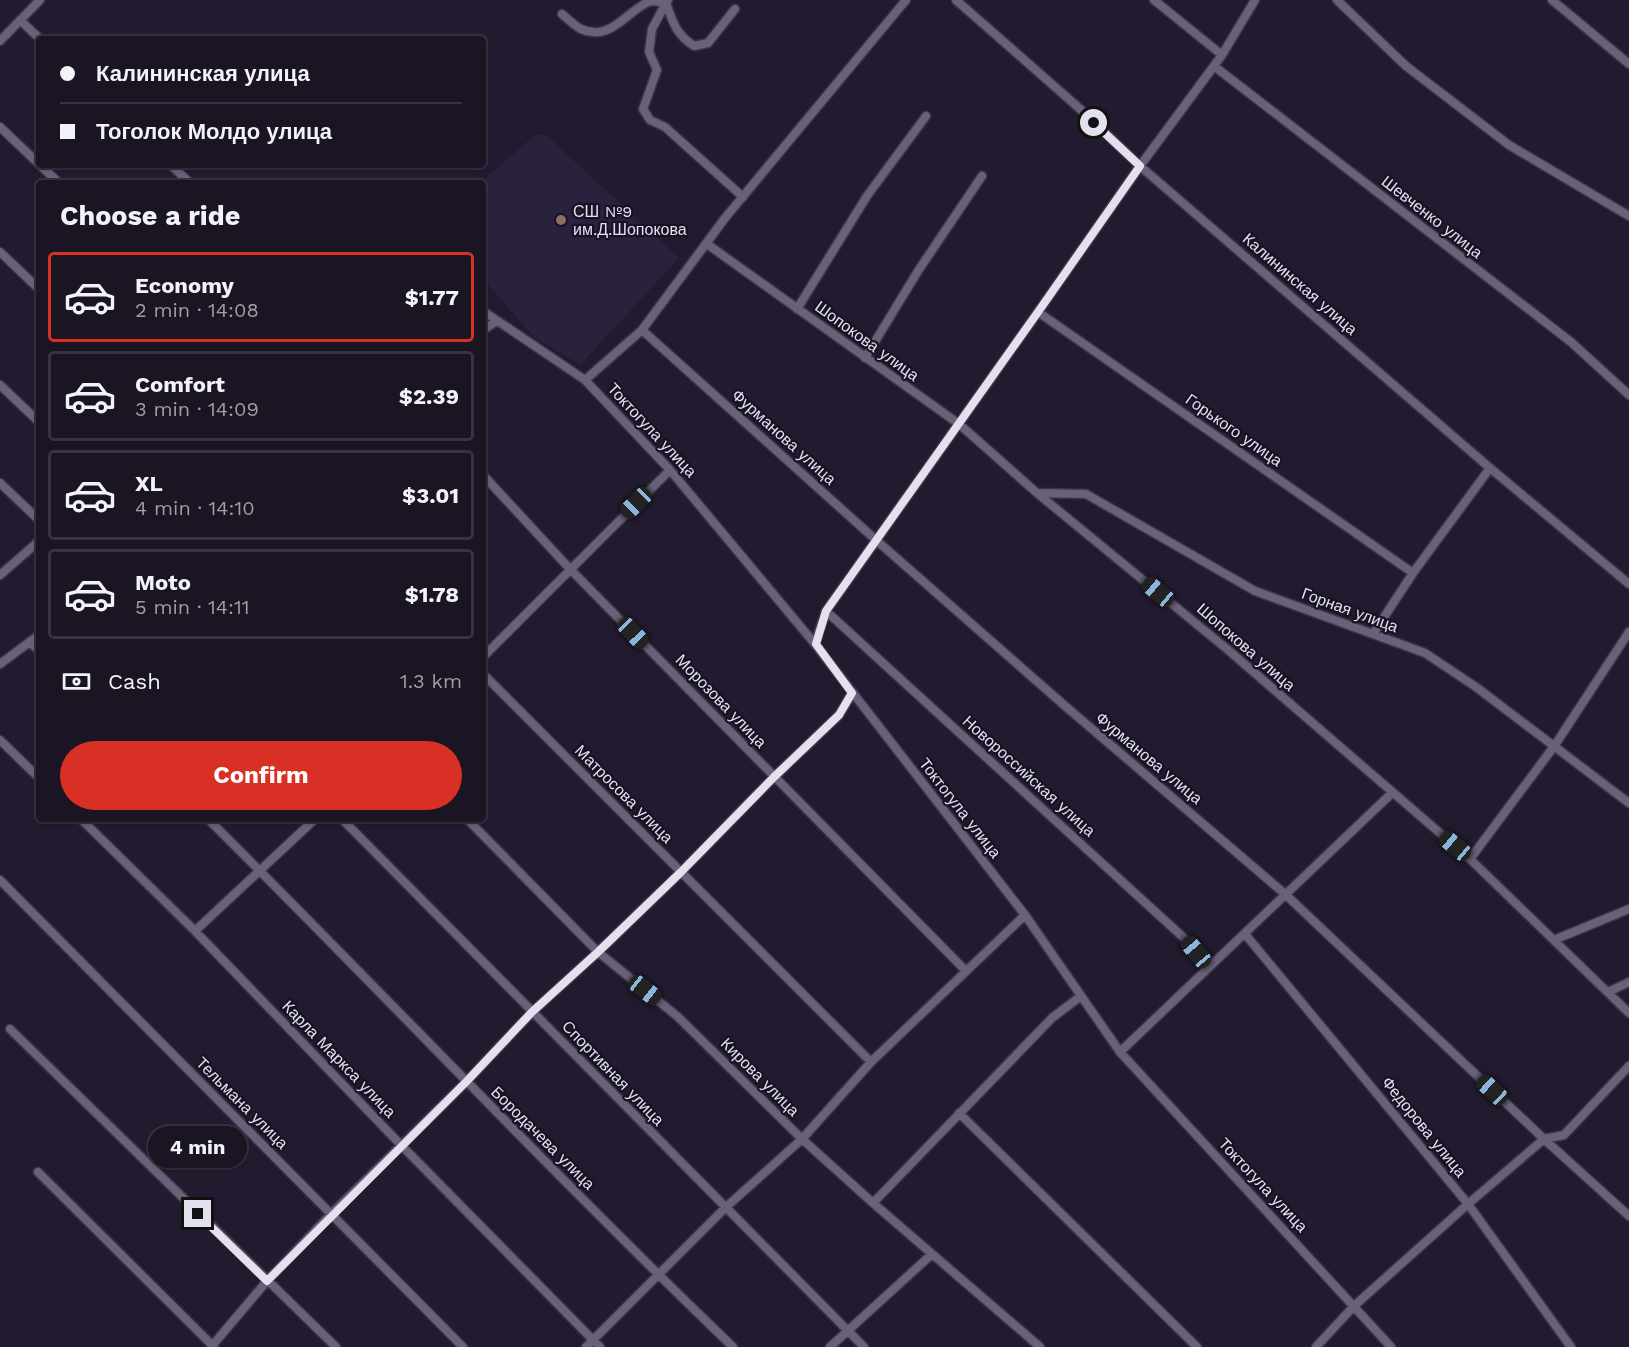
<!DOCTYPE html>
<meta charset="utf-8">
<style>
body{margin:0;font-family:"Work Sans",sans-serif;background:#231d2b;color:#f1f3f6;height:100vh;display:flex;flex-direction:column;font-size:22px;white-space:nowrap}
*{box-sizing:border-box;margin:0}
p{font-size:20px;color:#9f9ea6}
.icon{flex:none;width:33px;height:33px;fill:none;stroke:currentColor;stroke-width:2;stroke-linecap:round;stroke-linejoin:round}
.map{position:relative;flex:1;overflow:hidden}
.side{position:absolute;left:36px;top:180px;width:450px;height:642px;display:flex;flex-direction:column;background:#1a1423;border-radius:6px;box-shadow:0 2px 4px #0004,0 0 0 2px #383341}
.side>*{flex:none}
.top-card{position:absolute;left:36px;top:36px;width:450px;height:132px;border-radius:6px;box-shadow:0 2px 4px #0004,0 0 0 2px #383341;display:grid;align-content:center;height:132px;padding:0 24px;background:#1a1423}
.end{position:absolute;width:27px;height:27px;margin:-14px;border:8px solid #e4e0ee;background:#111;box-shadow:0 0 0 3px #111}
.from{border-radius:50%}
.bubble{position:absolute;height:42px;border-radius:21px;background:#1a1423;box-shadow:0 2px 4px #0004,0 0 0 2px #383341;font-size:20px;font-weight:700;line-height:42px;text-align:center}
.car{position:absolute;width:18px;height:36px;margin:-18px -9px;border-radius:8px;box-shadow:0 0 4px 2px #0007;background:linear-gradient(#222 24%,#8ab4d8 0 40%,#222 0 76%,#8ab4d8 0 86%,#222 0)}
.top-card b{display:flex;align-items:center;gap:21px;height:57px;font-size:22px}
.top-card b+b{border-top:2px solid #383341}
.top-card i{width:15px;height:15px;background:#f1f3f6}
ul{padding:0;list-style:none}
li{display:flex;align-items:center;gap:18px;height:90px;margin:0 12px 9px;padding:0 12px;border:3px solid #383341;border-radius:6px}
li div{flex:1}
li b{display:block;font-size:22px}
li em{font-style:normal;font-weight:700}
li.current{border-color:#d93025}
li>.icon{width:54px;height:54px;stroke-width:1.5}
h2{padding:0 24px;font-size:27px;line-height:72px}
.pay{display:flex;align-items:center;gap:15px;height:66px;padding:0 24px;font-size:22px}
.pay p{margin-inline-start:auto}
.primary-button{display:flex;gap:12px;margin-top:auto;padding:12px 24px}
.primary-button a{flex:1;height:69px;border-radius:36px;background:#d93025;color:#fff;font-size:24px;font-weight:700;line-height:69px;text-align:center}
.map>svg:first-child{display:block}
</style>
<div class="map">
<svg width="1629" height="1347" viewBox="0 0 1629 1347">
<rect width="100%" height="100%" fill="#221b2f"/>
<!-- built -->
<path fill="#2a213c" d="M545 134 679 258 580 365 534 337 483 279V183H480L535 135Z"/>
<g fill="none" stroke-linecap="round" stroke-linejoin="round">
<defs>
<path id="minor" d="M668 0 666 3C673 23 676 34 694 46L708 43 735 9
M956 0 1079 108 1140 166 1490 468 1629 584
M1154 0 1222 55
M1337 0 1406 66 1509 145 1629 216
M1552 0 1629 64
M562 14C568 19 575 26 581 29 610 42 625 13 648 2 654 0 660 2 666 3L652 29 649 52 657 70 643 109 650 120 665 127 743 197
M20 20 40 39
M0 41 40 0
M1214 66 1571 342 1629 395
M0 127 39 164
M40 165 59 183
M171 165 190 183
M707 244 959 424 1037 493 1227 649 1470 859 1629 1013
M0 252 39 289
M797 309 867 196 926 116
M483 311 585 380 670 470 815 644 1025 915 1120 1052 1391 1347
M1038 312 1413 573
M483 330 497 321
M642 330 876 540 1064 705 1285 894 1544 1139 1629 1216
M865 358 918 271 982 176
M585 380 642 330 725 218 906 0
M0 385 39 422
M483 475 570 569 966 971
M0 483 39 520
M1038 493 1086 494 1255 591 1425 653 1476 687 1629 803
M0 575 39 541
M826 611 1184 938 1208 967
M1373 634 1413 573 1490 468
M30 642 39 651
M815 644 826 611 1038 312 1140 166 1222 55 1255 0
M483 657 670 470
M0 664 39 635
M483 674 871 1062
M0 740 39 778
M81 819 195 931 401 1145 600 1347
M208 819C384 994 554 1175 733 1347
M342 819 864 1347
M467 819 598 952 677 1016 802 1139 873 1203 1040 1347
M1470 859 1555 745 1629 632
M0 880 463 1347
M195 931 315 819
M1245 934 1468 1204 1571 1347
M1554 940 1629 909
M1608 992 1629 982
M10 1029 336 1347
M1120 1052 1392 793
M959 1113 1197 1347
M38 1172 214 1347
M873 1203 1052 1018 1081 996
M211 1347 267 1281 331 1214 466 1082 532 1012 598 952 681 872 774 777 839 715 852 693
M586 1347 725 1208 802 1139 871 1062 1025 915
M830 1347 932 1254
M1316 1347 1354 1306 1468 1204 1544 1139 1564 1135 1629 1066"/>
</defs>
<!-- minor casing -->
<use href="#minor" stroke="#3b3646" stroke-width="11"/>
<!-- minor -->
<use href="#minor" stroke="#686179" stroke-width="8"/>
</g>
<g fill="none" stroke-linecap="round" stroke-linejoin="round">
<!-- route -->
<path stroke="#e4e0ee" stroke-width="8" d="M198 1214 267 1281 466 1082 532 1012 598 952 681 872 774 777 839 715 852 693 816 644 826 611 1038 312 1140 166 1094 123"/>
</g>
<!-- markers -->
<circle fill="#8d6e63" stroke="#181225" stroke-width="2" cx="561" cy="220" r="6"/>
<g text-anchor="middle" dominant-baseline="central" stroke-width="4.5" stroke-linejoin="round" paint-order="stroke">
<!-- poi labels -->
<g font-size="16" fill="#e4e0ee" stroke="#181225" text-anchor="start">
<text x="573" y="211">СШ №9<tspan x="573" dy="18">им.Д.Шопокова</tspan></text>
</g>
<!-- street labels -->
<g font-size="16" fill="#e4e0ee" stroke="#181225">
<text transform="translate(1432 217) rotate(38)">Шевченко улица</text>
<text transform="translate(1300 284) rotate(41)">Калининская улица</text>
<text transform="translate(867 341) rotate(36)">Шопокова улица</text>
<text transform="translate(652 430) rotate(47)">Токтогула улица</text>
<text transform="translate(1234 430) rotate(35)">Горького улица</text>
<text transform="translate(784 437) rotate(42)">Фурманова улица</text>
<text transform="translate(1350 610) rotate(20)">Горная улица</text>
<text transform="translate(1246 647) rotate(41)">Шопокова улица</text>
<text transform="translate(721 701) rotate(46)">Морозова улица</text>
<text transform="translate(1149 758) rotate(40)">Фурманова улица</text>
<text transform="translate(1029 776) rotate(42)">Новороссийская улица</text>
<text transform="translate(624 794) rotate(45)">Матросова улица</text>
<text transform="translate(960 808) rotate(52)">Токтогула улица</text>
<text transform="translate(339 1059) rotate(46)">Карла Маркса улица</text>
<text transform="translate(613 1073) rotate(46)">Спортивная улица</text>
<text transform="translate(760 1077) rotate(45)">Кирова улица</text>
<text transform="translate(242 1103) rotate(45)">Тельмана улица</text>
<text transform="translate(1424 1127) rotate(51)">Федорова улица</text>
<text transform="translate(543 1138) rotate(45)">Бородачева улица</text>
<text transform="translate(1263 1185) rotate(47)">Токтогула улица</text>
</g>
</g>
</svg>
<i class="end from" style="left:1094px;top:123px"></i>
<i class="end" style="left:198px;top:1214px"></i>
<div class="bubble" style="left:148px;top:1126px;width:99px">4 min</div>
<i class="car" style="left:636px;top:503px;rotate:225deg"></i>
<i class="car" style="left:1158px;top:592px;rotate:310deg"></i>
<i class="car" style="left:633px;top:633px;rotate:136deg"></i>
<i class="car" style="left:1455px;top:846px;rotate:310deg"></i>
<i class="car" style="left:1196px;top:952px;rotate:320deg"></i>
<i class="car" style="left:645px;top:990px;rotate:128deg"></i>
<i class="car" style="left:1492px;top:1090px;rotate:313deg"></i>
<div class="top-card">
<b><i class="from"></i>Калининская улица</b>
<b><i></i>Тоголок Молдо улица</b>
</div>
<section class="side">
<h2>Choose a ride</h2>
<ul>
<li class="current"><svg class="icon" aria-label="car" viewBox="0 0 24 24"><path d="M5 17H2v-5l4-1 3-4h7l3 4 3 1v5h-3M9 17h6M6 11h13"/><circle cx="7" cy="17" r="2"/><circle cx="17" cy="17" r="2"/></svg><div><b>Economy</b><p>2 min · 14:08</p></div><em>$1.77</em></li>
<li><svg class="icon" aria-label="car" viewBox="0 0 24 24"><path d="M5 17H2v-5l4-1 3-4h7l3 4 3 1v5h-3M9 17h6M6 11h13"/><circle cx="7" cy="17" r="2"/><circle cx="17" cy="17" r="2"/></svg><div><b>Comfort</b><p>3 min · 14:09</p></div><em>$2.39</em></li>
<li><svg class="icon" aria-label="car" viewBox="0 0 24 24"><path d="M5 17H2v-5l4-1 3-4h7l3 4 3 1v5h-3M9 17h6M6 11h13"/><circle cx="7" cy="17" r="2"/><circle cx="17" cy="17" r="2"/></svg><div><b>XL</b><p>4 min · 14:10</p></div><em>$3.01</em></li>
<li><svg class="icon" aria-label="car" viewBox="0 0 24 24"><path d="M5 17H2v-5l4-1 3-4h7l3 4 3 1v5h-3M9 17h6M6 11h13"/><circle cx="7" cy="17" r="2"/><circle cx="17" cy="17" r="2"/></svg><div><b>Moto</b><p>5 min · 14:11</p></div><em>$1.78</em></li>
</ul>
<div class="pay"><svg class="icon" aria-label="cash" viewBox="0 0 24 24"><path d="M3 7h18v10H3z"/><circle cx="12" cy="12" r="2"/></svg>Cash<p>1.3 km</p></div>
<div class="primary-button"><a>Confirm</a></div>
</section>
</div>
